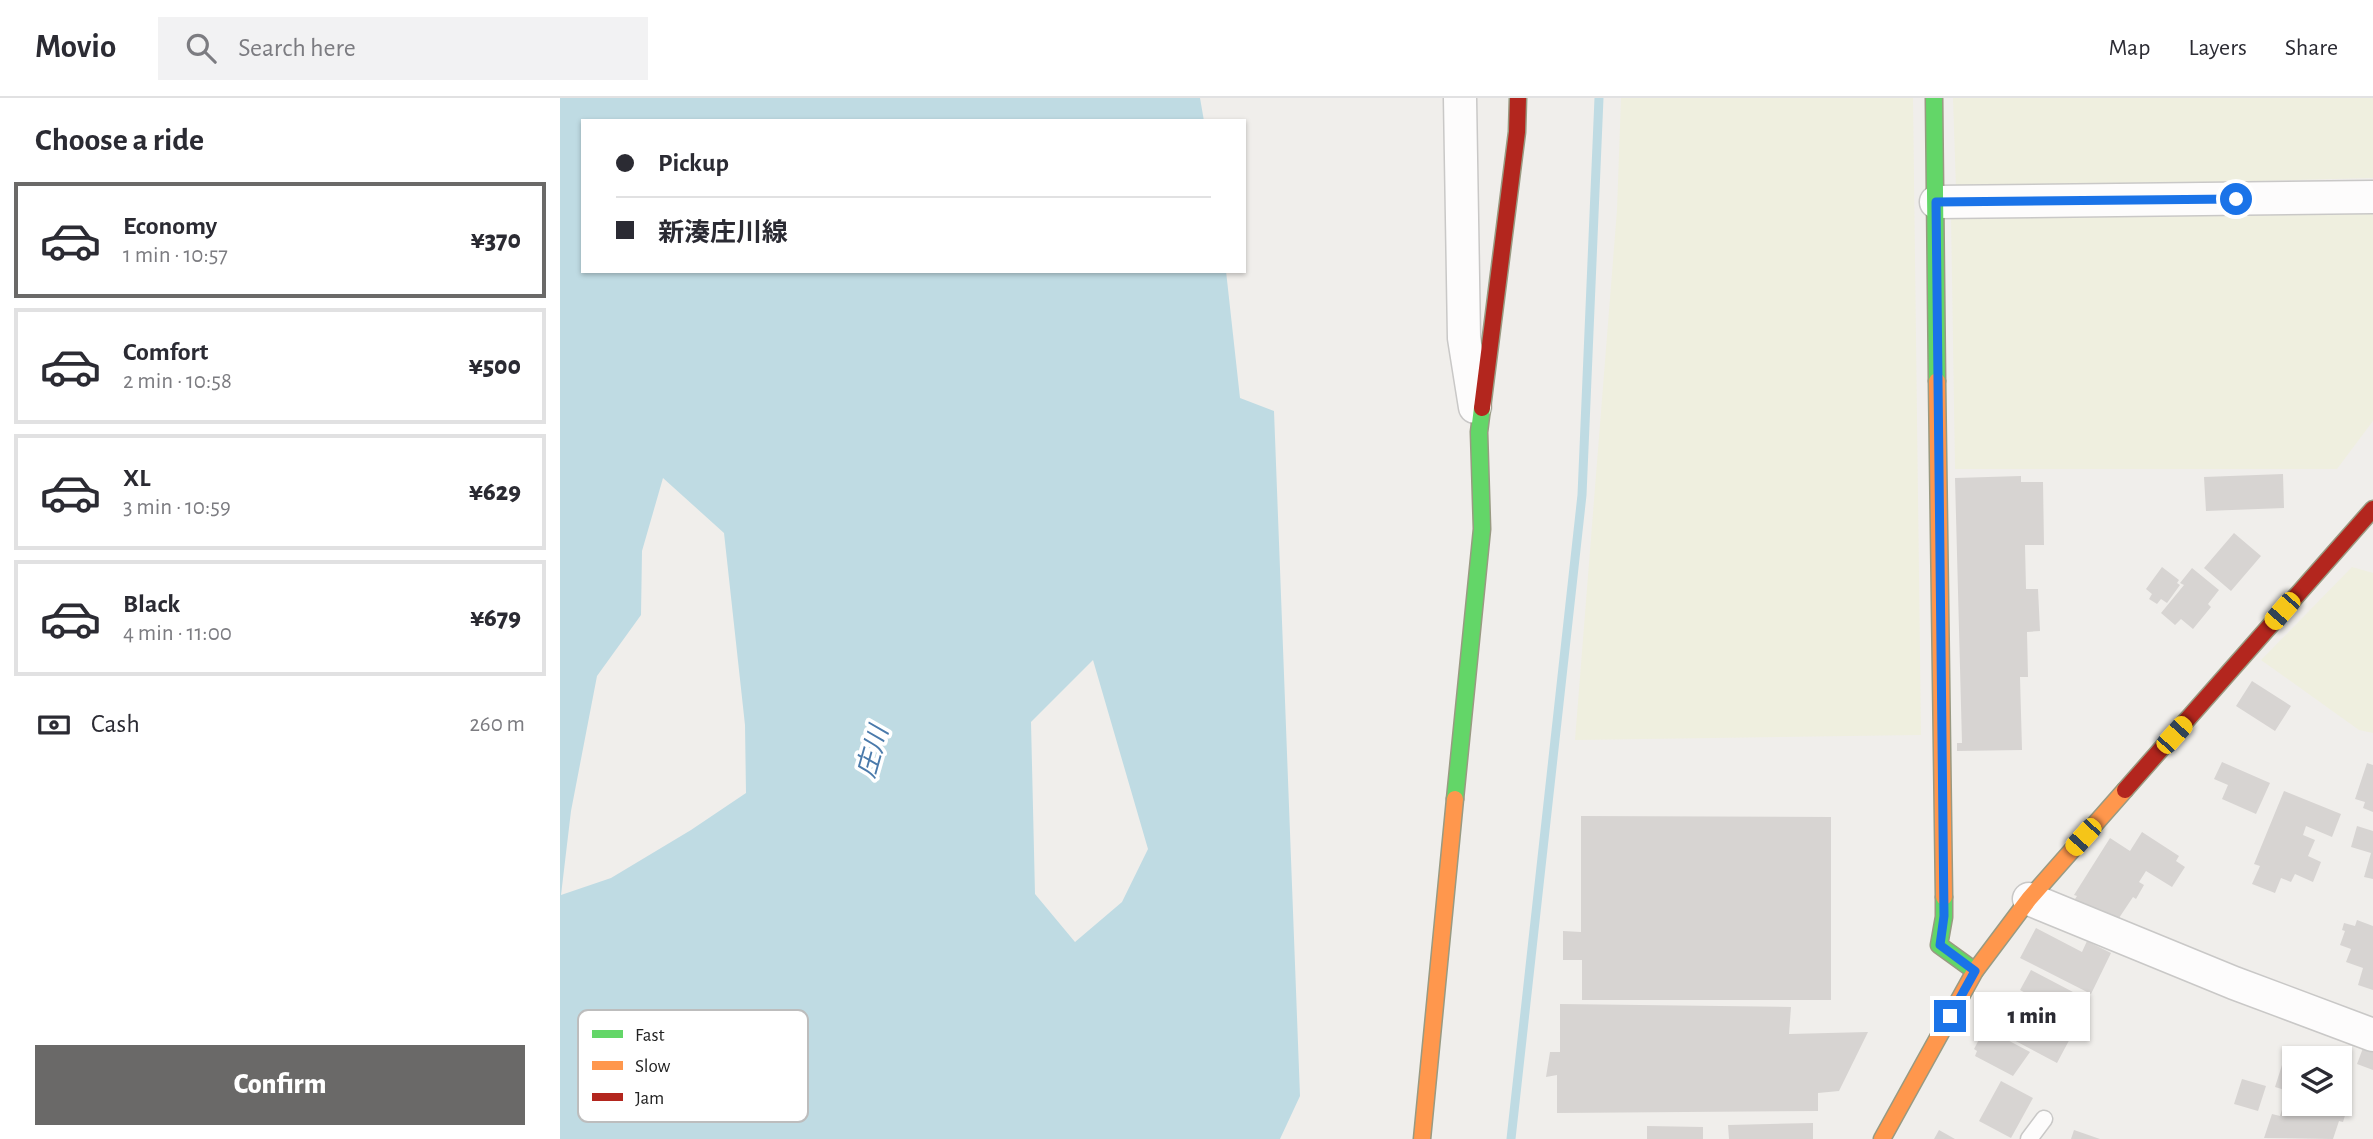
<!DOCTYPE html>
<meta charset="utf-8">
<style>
body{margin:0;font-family:"Alegreya Sans","Noto Sans JP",sans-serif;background:#f2f2f3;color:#2b2b33;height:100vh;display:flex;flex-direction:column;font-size:26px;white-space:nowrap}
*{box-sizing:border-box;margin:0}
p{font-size:23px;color:#7c7c81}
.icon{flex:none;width:38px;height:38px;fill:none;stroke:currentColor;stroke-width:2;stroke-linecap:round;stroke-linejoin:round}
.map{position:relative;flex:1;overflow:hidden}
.side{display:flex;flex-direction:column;background:#fff;width:560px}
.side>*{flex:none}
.top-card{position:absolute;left:21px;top:21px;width:665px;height:154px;border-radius:0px;box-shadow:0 2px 5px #0004;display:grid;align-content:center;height:154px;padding:0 35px;background:#fff}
.controls{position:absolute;left:1722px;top:948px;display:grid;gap:14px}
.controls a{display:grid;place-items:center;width:70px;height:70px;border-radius:0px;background:#fff;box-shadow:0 2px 5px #0004;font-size:35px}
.end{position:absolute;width:32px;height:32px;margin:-16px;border:9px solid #1a73e8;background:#fff;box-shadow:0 0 0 4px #fff}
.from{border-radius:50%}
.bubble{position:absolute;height:49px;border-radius:0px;background:#fff;box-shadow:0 2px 5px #0004;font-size:23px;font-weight:800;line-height:49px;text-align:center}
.car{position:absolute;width:21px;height:42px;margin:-21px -10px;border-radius:9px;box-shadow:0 0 5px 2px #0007;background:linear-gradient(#f5c518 24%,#345 0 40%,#f5c518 0 76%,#345 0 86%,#f5c518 0)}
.top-card b{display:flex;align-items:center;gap:24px;height:66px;font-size:26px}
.top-card b+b{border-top:2px solid #e1e1e2}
.top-card i{width:18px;height:18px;background:#2b2b33}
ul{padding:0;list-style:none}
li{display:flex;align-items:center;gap:21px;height:116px;margin:0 14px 10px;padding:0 21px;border:4px solid #e1e1e2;border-radius:0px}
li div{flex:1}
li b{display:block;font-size:26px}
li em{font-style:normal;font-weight:800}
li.on{border-color:#6a6968}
li>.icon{width:63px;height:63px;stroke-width:1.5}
h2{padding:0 35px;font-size:32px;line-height:84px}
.pay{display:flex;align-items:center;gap:18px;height:77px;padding:0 35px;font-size:26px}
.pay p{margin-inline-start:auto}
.action{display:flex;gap:14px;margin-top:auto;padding:14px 35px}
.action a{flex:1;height:80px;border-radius:0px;background:#6a6968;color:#fff;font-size:28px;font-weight:800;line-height:80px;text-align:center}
header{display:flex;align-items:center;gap:42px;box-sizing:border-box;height:98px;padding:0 35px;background:#fff;border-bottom:2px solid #e1e1e2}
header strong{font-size:33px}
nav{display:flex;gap:38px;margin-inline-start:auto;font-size:24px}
.search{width:490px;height:63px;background:#f2f2f3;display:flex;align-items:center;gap:18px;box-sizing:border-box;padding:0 24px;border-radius:0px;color:#7c7c81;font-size:26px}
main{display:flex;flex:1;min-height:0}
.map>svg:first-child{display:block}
</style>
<header>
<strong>Movio</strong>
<div class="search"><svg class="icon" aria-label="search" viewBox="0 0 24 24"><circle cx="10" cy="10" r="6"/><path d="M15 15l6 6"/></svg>Search here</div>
<nav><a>Map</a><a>Layers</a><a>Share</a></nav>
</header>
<main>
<section class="side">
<h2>Choose a ride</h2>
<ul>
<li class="on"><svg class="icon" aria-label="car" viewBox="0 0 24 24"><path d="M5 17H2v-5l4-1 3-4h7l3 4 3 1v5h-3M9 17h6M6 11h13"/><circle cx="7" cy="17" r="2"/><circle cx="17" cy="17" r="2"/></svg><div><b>Economy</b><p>1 min · 10:57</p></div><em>¥370</em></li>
<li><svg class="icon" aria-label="car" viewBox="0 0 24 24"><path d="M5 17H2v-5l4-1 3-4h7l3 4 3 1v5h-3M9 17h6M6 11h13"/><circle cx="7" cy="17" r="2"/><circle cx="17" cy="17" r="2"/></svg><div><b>Comfort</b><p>2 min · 10:58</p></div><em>¥500</em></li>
<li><svg class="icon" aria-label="car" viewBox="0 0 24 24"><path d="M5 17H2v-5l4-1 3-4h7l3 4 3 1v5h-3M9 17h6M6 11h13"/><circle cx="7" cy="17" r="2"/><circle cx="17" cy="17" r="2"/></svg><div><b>XL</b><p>3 min · 10:59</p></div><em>¥629</em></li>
<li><svg class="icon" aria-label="car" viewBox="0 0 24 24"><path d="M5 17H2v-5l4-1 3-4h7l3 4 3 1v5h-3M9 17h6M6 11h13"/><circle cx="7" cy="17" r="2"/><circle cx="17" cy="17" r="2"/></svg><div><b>Black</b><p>4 min · 11:00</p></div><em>¥679</em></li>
</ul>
<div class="pay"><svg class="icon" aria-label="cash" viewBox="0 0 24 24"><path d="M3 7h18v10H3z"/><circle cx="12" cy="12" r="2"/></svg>Cash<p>260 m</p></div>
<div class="action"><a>Confirm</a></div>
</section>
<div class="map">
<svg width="1813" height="1041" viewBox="0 0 1813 1041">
<rect width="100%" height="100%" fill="#f0eeeb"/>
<!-- farmland -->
<path fill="#efefdf" d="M1061 0H1353L1361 637 1015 642 1057 112Z
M1393 0H1813V80L1396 91Z
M1813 109V323L1777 371H1395L1391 117Z
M1792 469 1813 475V635L1799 632 1701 562Z"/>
<!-- water -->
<path fill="#bfdbe3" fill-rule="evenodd" d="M0 0H640L644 23H23V173H666L680 300 714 313 740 998 720 1041H0ZM103 380 164 435 185 627 186 695 131 732 51 780 1 797 11 713 37 578 81 517 82 453ZM533 562 588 751 562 804 515 844 475 796 471 624Z"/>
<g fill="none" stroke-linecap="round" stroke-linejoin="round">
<!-- stream -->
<path stroke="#bfdbe3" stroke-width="9" d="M951 1041 1022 397 1039 0"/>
</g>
<!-- building -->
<path fill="#d7d4d2" d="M1723 376 1724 410 1646 413 1644 379Z
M1461 378V384H1483L1484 447H1465L1466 491H1478L1480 533 1467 534 1468 579H1460L1462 652 1397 653V645H1402L1395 380Z
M1674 435 1701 458 1671 493 1644 470Z
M1602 469 1619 482 1617 485 1620 487 1607 505 1601 501 1597 506 1589 501 1592 496 1586 491Z
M1632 470 1659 492 1648 506 1651 509 1633 531 1621 521 1615 527 1601 515 1624 487 1620 485Z
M1692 583 1731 608 1715 633 1676 608Z
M1662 664 1710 685 1696 716 1662 701 1668 687 1654 681Z
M1807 665 1813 667V714L1803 710 1805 704 1795 701Z
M1724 693 1781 716 1772 739 1746 728 1743 737 1755 742 1748 758 1761 764 1753 784 1735 776 1731 784 1721 780 1715 795 1692 786 1700 768 1694 766Z
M1021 718 1271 719V902H1022V862H1003V833L1021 834Z
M1797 728 1813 733V781L1804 779 1811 755 1791 749Z
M1582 734 1619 758 1616 763 1625 769 1612 789 1586 773 1579 784 1584 787 1576 801 1573 799 1557 823 1544 814 1541 818 1515 801 1517 798 1514 797 1550 740 1570 753Z
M1797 822 1813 828V892L1798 887 1803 870 1786 864 1791 851 1780 847 1785 833 1782 832 1784 825 1795 828Z
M1476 830 1522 854 1527 843 1551 855 1531 896 1460 860Z
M1471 872 1513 894 1499 920 1466 903 1469 897 1460 892Z
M1442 899 1480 919 1478 923 1483 926 1480 933 1488 937 1494 925 1513 935 1497 965 1416 922 1421 913 1431 919Z
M1000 906 1231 909 1229 936 1308 934 1279 993 1258 995V1013L997 1015V977L986 979 990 954H1000Z
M1425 930 1470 954 1453 978 1415 958 1417 953 1414 951Z
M1803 950 1813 954V972L1797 966Z
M1722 967 1734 971V1006H1780V995L1791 998 1783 1024 1779 1023 1773 1041 1704 1040 1712 1016 1720 1018 1728 993 1715 989Z
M1682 981 1706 988 1698 1013 1674 1006Z
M1441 983 1473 1000 1451 1040 1419 1023Z
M1253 1025V1041H1169L1168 1027Z
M1087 1028 1143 1029V1041H1087Z
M1379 1032 1395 1041H1374Z
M1514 1032 1540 1041H1511Z"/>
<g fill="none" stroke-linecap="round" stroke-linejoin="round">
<defs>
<path id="lane" d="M1469 1041 1484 1021"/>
<path id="street" d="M900 0 904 240 915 309
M1376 104 1813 99
M1469 801 1674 885 1813 937"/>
<path id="fast" d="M1374 0 1377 283
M895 701 922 431 919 334 922 310
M1384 799V819L1379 847 1415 873"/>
<path id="slow" d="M1377 283 1384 799
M862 1041 895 701
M1322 1041 1415 873 1469 801 1565 692"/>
<path id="jam" d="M922 310 957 34 958 0
M1565 692 1813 411"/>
</defs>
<!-- lane casing -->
<use href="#lane" stroke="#c9c8c7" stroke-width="19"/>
<!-- street casing -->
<use href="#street" stroke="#c9c8c7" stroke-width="35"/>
<!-- fast casing -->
<use href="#fast" stroke="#999a82" stroke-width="19"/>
<!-- slow casing -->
<use href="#slow" stroke="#999a82" stroke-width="19"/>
<!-- jam casing -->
<use href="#jam" stroke="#999a82" stroke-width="19"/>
<!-- lane -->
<use href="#lane" stroke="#fdfcfc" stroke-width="16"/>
<!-- street -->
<use href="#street" stroke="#fdfcfc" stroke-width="32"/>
<!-- fast -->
<use href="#fast" stroke="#63d668" stroke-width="16"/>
<!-- slow -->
<use href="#slow" stroke="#ff974d" stroke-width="16"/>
<!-- jam -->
<use href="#jam" stroke="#b3261e" stroke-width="16"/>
</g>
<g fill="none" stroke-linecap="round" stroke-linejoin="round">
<!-- route -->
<path stroke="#1a73e8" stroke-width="9" d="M1390 918 1415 873 1380 847 1384 818 1376 104 1676 101"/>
</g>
<g text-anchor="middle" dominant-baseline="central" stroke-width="7" stroke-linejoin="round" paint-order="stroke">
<!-- water labels -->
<g font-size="26" font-style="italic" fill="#4a7aab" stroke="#fff">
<text transform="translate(313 654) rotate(-74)">庄川</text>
</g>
</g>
<!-- legend -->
<rect x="18" y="912" width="230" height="112" rx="10" fill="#fff" stroke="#bdbdbd" stroke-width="2"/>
<rect x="32" y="932" width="31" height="8" fill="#63d668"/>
<rect x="32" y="963" width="31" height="9" fill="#ff974d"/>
<rect x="32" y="995" width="31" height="8" fill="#b3261e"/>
<g font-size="19" fill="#222">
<text x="75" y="943">Fast</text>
<text x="75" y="974">Slow</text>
<text x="75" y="1006">Jam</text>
</g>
</svg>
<div class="controls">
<a><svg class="icon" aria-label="layers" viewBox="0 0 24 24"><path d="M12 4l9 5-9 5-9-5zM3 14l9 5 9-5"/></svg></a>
</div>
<i class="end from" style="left:1676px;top:101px"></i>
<i class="end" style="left:1390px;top:918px"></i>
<div class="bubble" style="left:1414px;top:894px;width:116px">1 min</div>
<i class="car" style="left:1722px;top:513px;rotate:221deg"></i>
<i class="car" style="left:1614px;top:637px;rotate:42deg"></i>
<i class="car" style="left:1523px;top:739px;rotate:222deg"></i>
<div class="top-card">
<b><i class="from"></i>Pickup</b>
<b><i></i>新湊庄川線</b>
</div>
</div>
</main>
